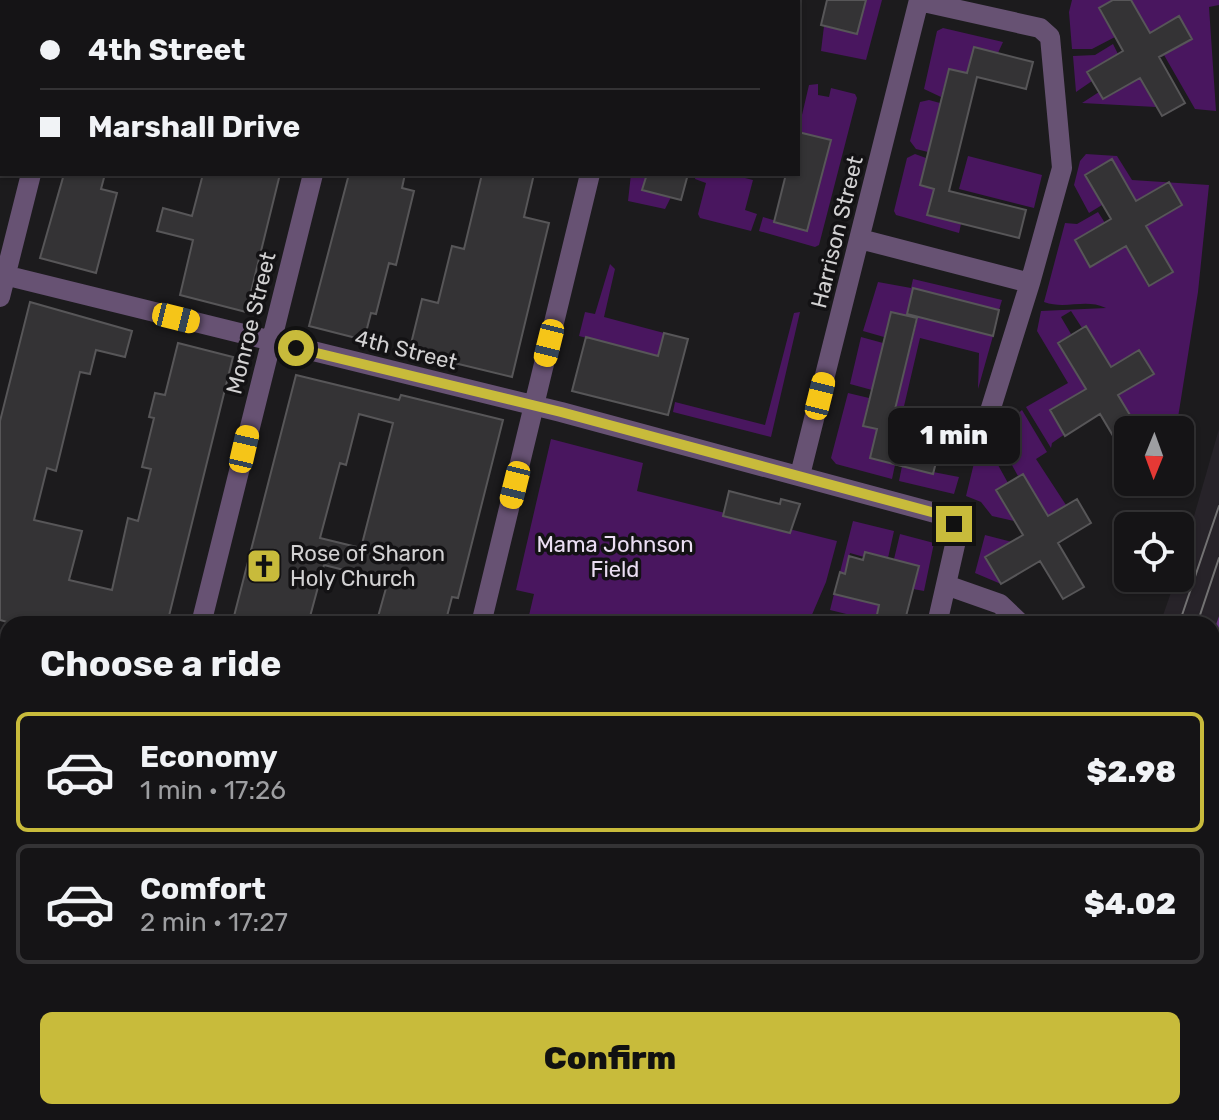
<!DOCTYPE html>
<meta charset="utf-8">
<style>
body{margin:0;font-family:Rubik,sans-serif;background:#222123;color:#f1f3f6;height:100vh;display:flex;flex-direction:column;font-size:30px;white-space:nowrap}
*{box-sizing:border-box;margin:0}
p{font-size:26px;color:#9d9ea1}
.icon{flex:none;width:44px;height:44px;fill:none;stroke:currentColor;stroke-width:2;stroke-linecap:round;stroke-linejoin:round}
.map{position:relative;flex:1;overflow:hidden}
.panel{position:absolute;left:0px;top:616px;width:1220px;height:504px;display:flex;flex-direction:column;background:#151416;border-radius:24px 24px 0 0;box-shadow:0 2px 6px #0004,0 0 0 2px #343335}
.panel>*{flex:none}
.top-card{position:absolute;left:0px;top:0px;width:800px;height:176px;box-shadow:0 2px 6px #0004,0 0 0 2px #343335;display:grid;align-content:center;height:176px;padding:0 40px;background:#151416}
.needle{width:52px;rotate:181deg}
.fabs{position:absolute;left:1114px;top:416px;display:grid;gap:16px}
.fabs a{display:grid;place-items:center;width:80px;height:80px;border-radius:12px;background:#151416;box-shadow:0 2px 6px #0004,0 0 0 2px #343335;font-size:40px}
.end{position:absolute;width:36px;height:36px;margin:-18px;border:10px solid #c8bb3b;background:#111;box-shadow:0 0 0 4px #111}
.from{border-radius:50%}
.bubble{position:absolute;height:56px;border-radius:12px;background:#151416;box-shadow:0 2px 6px #0004,0 0 0 2px #343335;font-size:26px;font-weight:800;line-height:56px;text-align:center}
.car{position:absolute;width:24px;height:48px;margin:-24px -12px;border-radius:10px;box-shadow:0 0 6px 2px #0007;background:linear-gradient(#f5c518 24%,#345 0 40%,#f5c518 0 76%,#345 0 86%,#f5c518 0)}
.top-card b{display:flex;align-items:center;gap:28px;height:76px;font-size:30px}
.top-card b+b{border-top:2px solid #343335}
.top-card i{width:20px;height:20px;background:#f1f3f6}
ul{padding:0;list-style:none}
li{display:flex;align-items:center;gap:24px;height:120px;margin:0 16px 12px;padding:0 24px;border:4px solid #343335;border-radius:12px}
li div{flex:1}
li b{display:block;font-size:30px}
li em{font-style:normal;font-weight:800}
li.active{border-color:#c8bb3b}
li>.icon{width:72px;height:72px;stroke-width:1.5}
h2{padding:0 40px;font-size:36px;line-height:96px}
.button{display:flex;gap:16px;margin-top:auto;padding:16px 40px}
.button a{flex:1;height:92px;border-radius:12px;background:#c8bb3b;color:#111;font-size:32px;font-weight:800;line-height:92px;text-align:center}
.map>svg:first-child{display:block}
</style>
<div class="map">
<svg width="1219" height="1120" viewBox="0 0 1219 1120">
<rect width="100%" height="100%" fill="#1c1b1d"/>
<!-- built -->
<path fill="#272329" d="M1219 429V616L1212 636V624H1160L1176 578H1180V565Z"/>
<!-- green -->
<path fill="#49165f" d="M866 0H882L866 60 821 51 824 26 857 34Z
M1072 0H1113L1099 9 1115 37 1092 49H1072L1069 12Z
M1131 0H1219V5L1209 7 1216 111 1195 109 1164 55 1192 39 1180 17 1150 33Z
M943 28 1003 42 998 53 974 48 967 73 949 69 941 97 924 89 937 31Z
M1113 44 1118 54 1088 71 1092 81 1076 92 1073 56 1095 55Z
M1140 78 1156 107 1082 103 1099 92 1103 99Z
M818 84V95L829 97 831 88 855 94 857 98 819 245 815 247 759 231 763 217 807 230 830 141 798 132 809 85Z
M929 100 940 103 928 152 916 149 910 141 920 102Z
M915 154 926 158 920 185 934 189 928 215 961 224 959 233 896 215 894 211 907 158Z
M1086 154 1117 156 1132 180 1209 185 1198 292 1176 430H1139L1118 395 1153 373 1139 350 1111 367 1086 326 1082 328 1071 311 1061 317 1071 334 1058 343 1086 389 1050 410 1065 434 1052 443 1051 448 1026 407 1068 383 1037 331 1041 311 1106 308C1085 298 1066 310 1044 302L1065 223 1077 224 1098 212 1105 223 1075 240 1090 266 1126 246 1148 286 1173 272 1146 226 1182 205 1168 182 1136 201 1112 159 1085 175 1102 205 1089 213 1074 185 1080 161Z
M968 156 1042 175 1034 208 959 189Z
M631 174H647L643 190 671 197 665 209 628 201Z
M696 174H729L753 180 745 210 757 214 751 231 700 218 698 214 706 183 695 179Z
M610 264 615 269 604 317 664 333 658 356 579 336 585 312 595 314Z
M913 279 1002 300 999 310 913 289 906 316 891 312 884 337 863 331 878 282 911 288Z
M800 312 771 437 673 412 675 402 765 425 794 313Z
M918 317 993 336 978 389 979 353 920 338 901 419 917 423 922 429 958 434 961 425 972 428 967 445 912 431 911 435 890 430Z
M861 337 883 343 872 390 850 384Z
M848 393 869 398 863 426 877 429 870 458 895 465 892 479 836 464 831 458Z
M1022 410 1047 452 1036 459 1066 505 1048 516 1023 474 1018 476 1008 458 998 465 1008 483 996 491 1014 521 992 516 981 502 966 496 982 430 1001 428Z
M551 439 643 463 637 491 837 541 826 582 808 624H527L534 594 516 590Z
M902 466 959 477 954 494 899 481Z
M853 521 894 531 888 558 866 552 864 557 850 553 845 574 840 572Z
M900 534 934 543 924 591 913 589 918 566 894 559Z
M985 535 1012 542 986 557 1001 584 975 573Z
M884 588 875 624H870L871 620 830 610 834 594Z
M645 1112H758L763 1120H738L735 1113 722 1120H650Z"/>
<!-- forest -->
<path fill="#683580" d="M1219 616V803L1212 818V636Z
M1219 927V1089L1212 1101V943Z
M970 1112H1080L1076 1120H965Z"/>
<!-- building -->
<path fill="#343335" stroke="#575658" stroke-width="2" fill-rule="evenodd" d="M827 0H866L857 34 821 25Z
M1113 0H1131L1150 33 1179 16 1192 39 1159 57 1185 103 1162 116 1140 78 1103 99 1087 72 1123 51 1099 8Z
M974 47 1033 62 1026 89 977 77 949 191 1026 210 1019 238 927 215 934 189 920 185 949 69 967 73Z
M798 132 831 140 807 231 774 222 786 174H798Z
M1112 159 1136 201 1169 182 1182 205 1146 226 1173 272 1149 286 1126 246 1090 267 1075 240 1111 219 1085 175Z
M64 174H105L101 189 117 193 96 273 40 258Z
M203 174H280L246 312 180 295 193 240 157 231 163 208 192 216Z
M349 174H405L402 188 414 191 396 265 389 263 376 314 371 313 364 340 309 326Z
M482 174H534L524 217 549 223 512 377 409 352 422 299 438 303 452 246 464 249Z
M647 174H688L681 200 642 190Z
M913 288 999 310 993 336 907 314Z
M30 302 132 331 125 357 96 350 90 374 80 372 56 471 47 468 34 520 82 531 69 580 112 590 128 518 138 521 151 469 142 467 154 418 149 417 155 393 165 395 178 343 233 357 167 624H14L0 620V421Z
M891 312 917 318 890 430 941 443 933 474 870 458 877 429 863 426Z
M1086 326 1111 367 1139 350 1154 374 1118 395 1139 430H1128V461L1100 414 1065 436 1050 410 1086 389 1058 343Z
M664 333 688 339 668 415 572 391 586 337 658 356Z
M296 375 399 400 401 395 503 420 458 598 452 597 445 624 414 616 413 624H376L388 581 324 565 308 624H232ZM359 414 393 423 361 548 320 538 340 463 346 465Z
M1023 474 1048 516 1077 499 1091 523 1058 543 1084 587 1063 599 1040 561 1001 584 985 557 1023 535 996 490Z
M729 491 780 504 781 499 800 504 790 533 723 516Z
M865 552 919 566 904 624H875L879 605 834 594 840 572 845 574 849 556 863 560Z"/>
<g fill="none" stroke-linecap="round" stroke-linejoin="round">
<!-- minor -->
<path stroke="#675273" stroke-width="20" d="M919 1 1040 28 1050 37 1062 168 1030 283
M75 2V0
M356 2 357 0
M634 2V0
M860 239 1030 283 990 411
M0 274 561 412 939 514 954 524 957 536 937 624
M0 297 31 174
M800 475 919 0
M946 585 1000 604 1021 624
M201 624 313 174
M481 624 590 174
M0 644 8 646
M77 1120 79 1112
M357 1120 359 1112
M877 1120 881 1112"/>
<!-- major -->
<path stroke="#b588cc" stroke-width="20" d="M1212 902 1219 886
M1109 1120 1113 1112"/>
<!-- tram -->
<path stroke="#737273" stroke-width="2" d="M1179 624 1219 506
M1197 624 1219 558
M931 1120 936 1112
M951 1120 956 1112"/>
</g>
<g fill="none" stroke-linecap="round" stroke-linejoin="round">
<!-- route -->
<path stroke="#c8bb3b" stroke-width="10" d="M296 348 561 412 939 514 954 524"/>
</g>
<!-- icons -->
<defs>
<symbol id="church-square" viewBox="-11 -11 22 22"><rect x="-9" y="-9" width="18" height="18" rx="4" fill="#c8bb3b" stroke="#131214"/><path d="M-1.2-6h2.4v3.5h3.3v2.4h-3.3V6h-2.4V-.1h-3.3v-2.4h3.3Z" fill="#111"/></symbol>
</defs>
<g fill-rule="evenodd">
<use href="#church-square" x="244" y="546" width="40" height="40"/>
</g>
<g text-anchor="middle" dominant-baseline="central" stroke-width="7" stroke-linejoin="round" paint-order="stroke">
<!-- street labels -->
<g font-size="22" fill="#d2d1d2" stroke="#131214">
<text transform="translate(837 232) rotate(-76)">Harrison Street</text>
<text transform="translate(251 323) rotate(-76)">Monroe Street</text>
<text transform="translate(406 350) rotate(14)">4th Street</text>
</g>
<!-- park labels -->
<g font-size="22" fill="#ebdef3" stroke="#131214">
<text x="615" y="544">Mama Johnson<tspan x="615" dy="25">Field</tspan></text>
</g>
<!-- poi labels -->
<g font-size="22" fill="#d2d1d2" stroke="#131214" text-anchor="start">
<text x="290" y="553">Rose of Sharon<tspan x="290" dy="25">Holy Church</tspan></text>
</g>
</g>
</svg>
<div class="fabs">
<a><svg class="needle" viewBox="-14 -14 28 28"><path d="M0-13l5 13h-10z" fill="#e53935"/><path d="M0 13l5-13h-10z" fill="#9d9ea1"/></svg></a>
<a><svg class="icon" aria-label="locate" viewBox="0 0 24 24"><circle cx="12" cy="12" r="6"/><path d="M12 2v4M12 18v4M2 12h4M18 12h4"/></svg></a>
</div>
<i class="end from" style="left:296px;top:348px"></i>
<i class="end" style="left:954px;top:524px"></i>
<div class="bubble" style="left:888px;top:408px;width:132px">1 min</div>
<i class="car" style="left:176px;top:318px;rotate:104deg"></i>
<i class="car" style="left:549px;top:343px;rotate:194deg"></i>
<i class="car" style="left:820px;top:396px;rotate:14deg"></i>
<i class="car" style="left:244px;top:449px;rotate:13deg"></i>
<i class="car" style="left:515px;top:485px;rotate:194deg"></i>
<div class="top-card">
<b><i class="from"></i>4th Street</b>
<b><i></i>Marshall Drive</b>
</div>
<section class="panel">
<h2>Choose a ride</h2>
<ul>
<li class="active"><svg class="icon" aria-label="car" viewBox="0 0 24 24"><path d="M5 17H2v-5l4-1 3-4h7l3 4 3 1v5h-3M9 17h6M6 11h13"/><circle cx="7" cy="17" r="2"/><circle cx="17" cy="17" r="2"/></svg><div><b>Economy</b><p>1 min · 17:26</p></div><em>$2.98</em></li>
<li><svg class="icon" aria-label="car" viewBox="0 0 24 24"><path d="M5 17H2v-5l4-1 3-4h7l3 4 3 1v5h-3M9 17h6M6 11h13"/><circle cx="7" cy="17" r="2"/><circle cx="17" cy="17" r="2"/></svg><div><b>Comfort</b><p>2 min · 17:27</p></div><em>$4.02</em></li>
</ul>
<div class="button"><a>Confirm</a></div>
</section>
</div>
